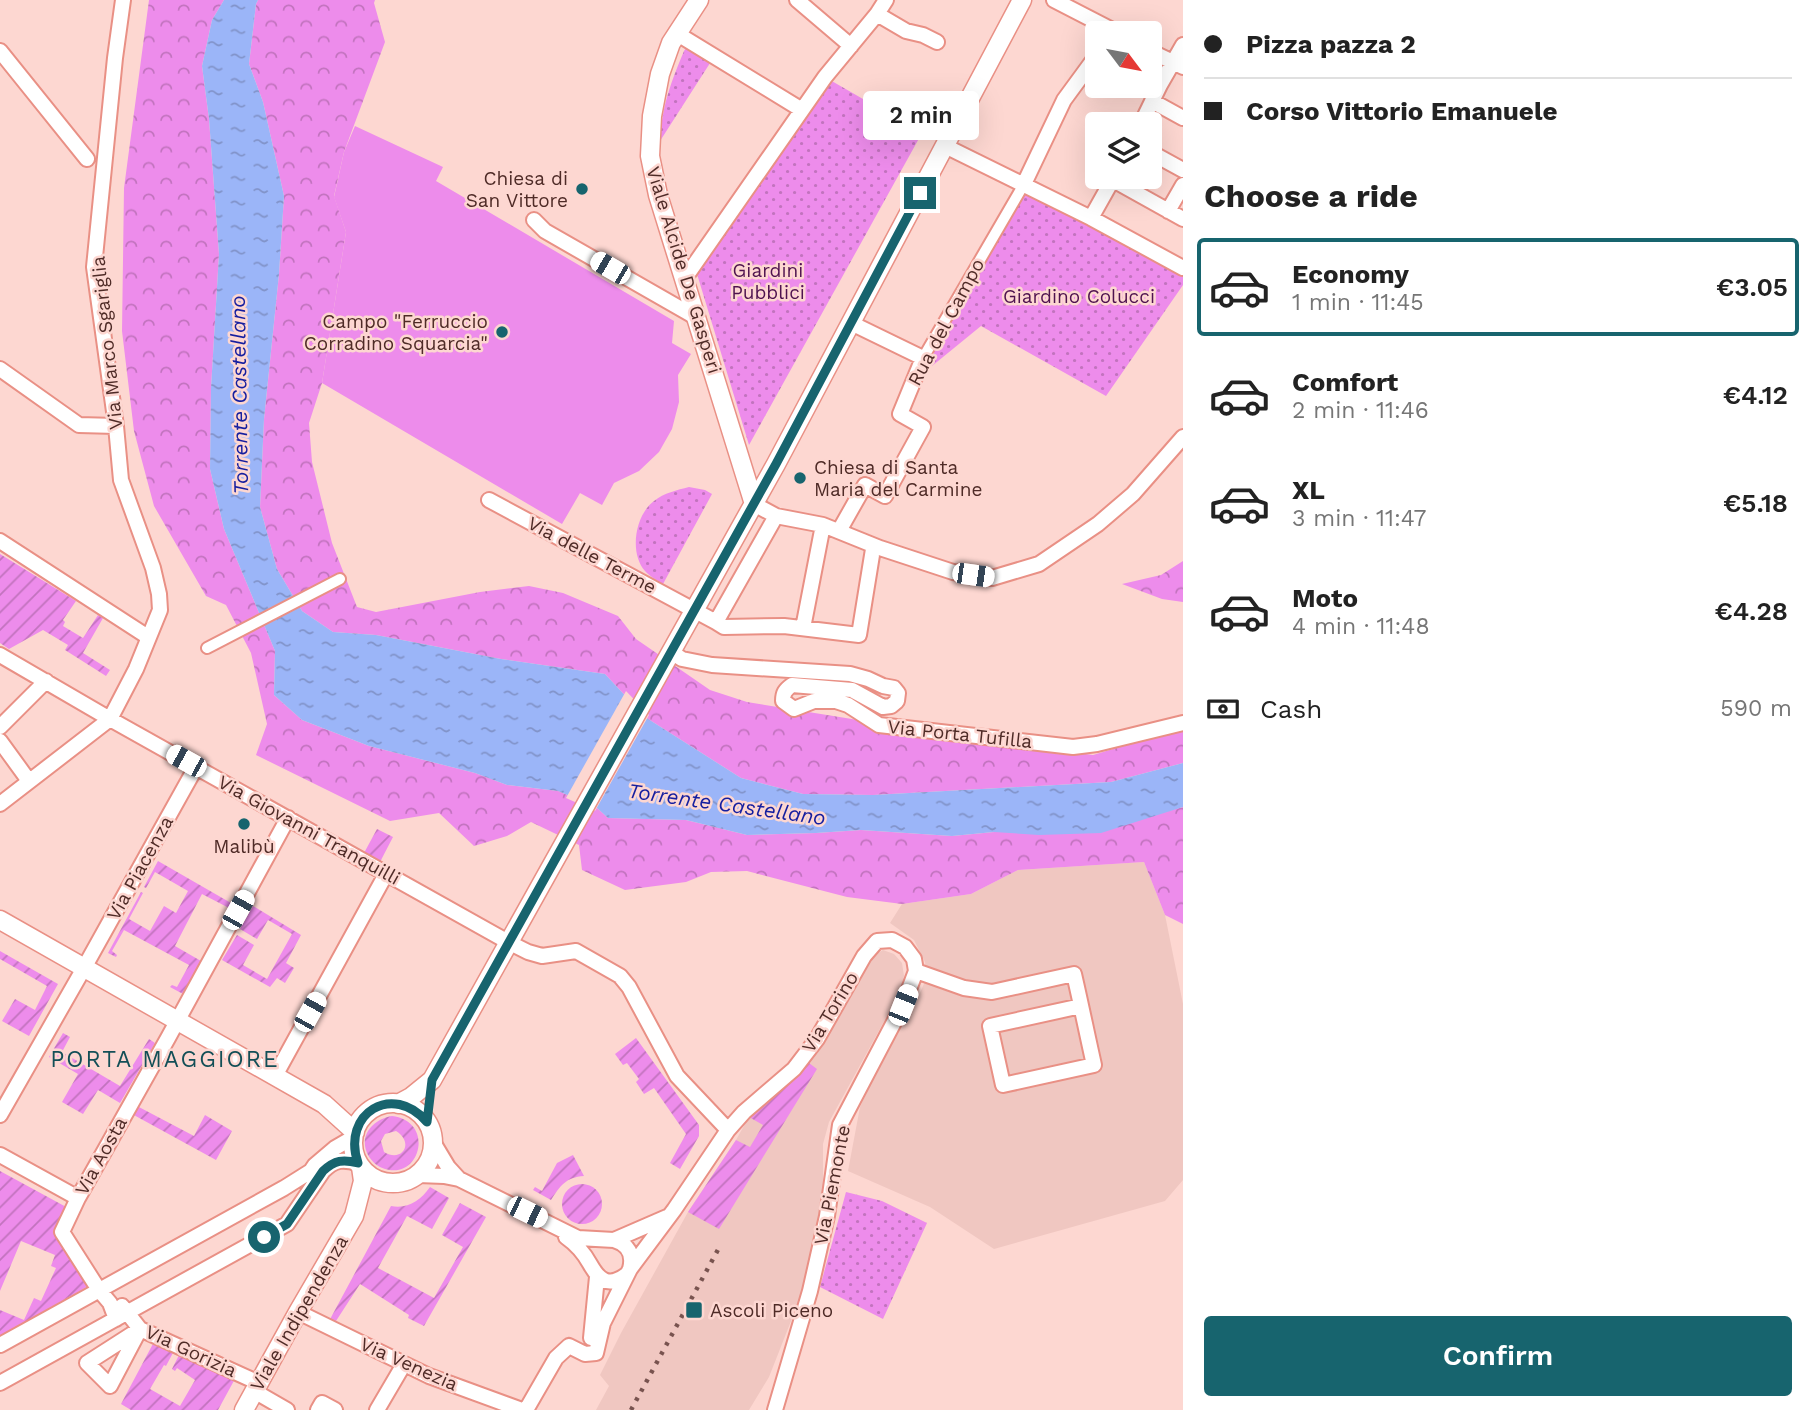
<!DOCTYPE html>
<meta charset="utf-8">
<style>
body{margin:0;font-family:"Work Sans",sans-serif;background:#f2f2f2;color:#222;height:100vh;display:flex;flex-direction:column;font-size:26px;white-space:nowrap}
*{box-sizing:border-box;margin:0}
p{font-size:23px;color:#767676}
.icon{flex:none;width:38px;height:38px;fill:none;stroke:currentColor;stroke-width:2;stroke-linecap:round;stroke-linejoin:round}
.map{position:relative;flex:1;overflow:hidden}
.sheet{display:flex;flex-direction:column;background:#fff;width:630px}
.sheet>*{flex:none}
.top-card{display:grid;align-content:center;height:154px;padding:0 21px;background:#fff}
.needle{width:46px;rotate:122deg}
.buttons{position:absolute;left:1085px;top:21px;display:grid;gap:14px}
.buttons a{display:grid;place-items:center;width:77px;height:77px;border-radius:7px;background:#fff;box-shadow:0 7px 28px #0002;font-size:35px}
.end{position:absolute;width:32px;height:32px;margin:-16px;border:9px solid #17646e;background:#fff;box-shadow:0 0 0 4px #fff}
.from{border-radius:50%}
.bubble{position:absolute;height:49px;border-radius:7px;background:#fff;box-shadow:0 7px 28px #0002;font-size:23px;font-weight:600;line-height:49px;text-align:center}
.car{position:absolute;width:21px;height:42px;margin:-21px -10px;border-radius:9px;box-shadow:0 0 5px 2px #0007;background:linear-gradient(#fff 24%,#345 0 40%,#fff 0 76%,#345 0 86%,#fff 0)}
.top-card b{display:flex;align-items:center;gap:24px;height:66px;font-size:26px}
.top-card b+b{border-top:2px solid #e0e0e0}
.top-card i{width:18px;height:18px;background:#222}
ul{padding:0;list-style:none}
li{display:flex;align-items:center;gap:21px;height:98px;margin:0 14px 10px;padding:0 7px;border:4px solid transparent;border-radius:7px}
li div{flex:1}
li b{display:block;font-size:26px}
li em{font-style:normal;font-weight:600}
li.selected{border-color:#17646e}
li>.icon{width:63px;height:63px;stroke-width:1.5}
h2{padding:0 21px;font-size:32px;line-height:84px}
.pay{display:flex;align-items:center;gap:18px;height:77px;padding:0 21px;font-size:26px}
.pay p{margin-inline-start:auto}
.cta{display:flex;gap:14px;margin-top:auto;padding:14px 21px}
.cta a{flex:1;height:80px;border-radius:7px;background:#17646e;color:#fff;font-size:28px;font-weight:600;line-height:80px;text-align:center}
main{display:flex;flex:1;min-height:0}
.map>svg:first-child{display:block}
</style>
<main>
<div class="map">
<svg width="1183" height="1410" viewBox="0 0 1183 1410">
<defs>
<pattern id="grass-dots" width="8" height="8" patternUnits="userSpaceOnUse" patternTransform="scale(1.75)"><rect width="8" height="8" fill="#ed8ceb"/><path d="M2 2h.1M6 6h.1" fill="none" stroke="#c273be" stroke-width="1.8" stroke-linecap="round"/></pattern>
<pattern id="forest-crowns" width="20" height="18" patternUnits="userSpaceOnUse" patternTransform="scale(1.75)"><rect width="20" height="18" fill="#ed8ceb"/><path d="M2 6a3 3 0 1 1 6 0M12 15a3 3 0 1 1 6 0" fill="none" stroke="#c273be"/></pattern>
<pattern id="garden-furrows" width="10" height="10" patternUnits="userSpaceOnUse" patternTransform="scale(1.75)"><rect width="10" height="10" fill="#ed8ceb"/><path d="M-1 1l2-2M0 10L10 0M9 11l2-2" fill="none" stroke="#c273be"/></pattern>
<pattern id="water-ripples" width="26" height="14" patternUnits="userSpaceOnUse" patternTransform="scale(1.75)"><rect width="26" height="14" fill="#9bb5f8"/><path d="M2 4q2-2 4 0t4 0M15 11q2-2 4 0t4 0" fill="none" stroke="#8193c9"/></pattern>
</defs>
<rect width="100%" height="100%" fill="#fdd7d1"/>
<!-- built -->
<path fill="#f0c7c1" d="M1144 862 1165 915 1183 1004V1180L1165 1201 994 1249 930 1207 848 1171 860 1107 881 1061 915 1004 927 977 925 962 914 940 890 923 902 904 971 894 1018 870Z
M883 950 894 954 902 963 904 976 899 994 829 1122 823 1144V1203L804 1288 769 1377 749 1410H596L609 1386 600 1375 621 1333 688 1212 736 1140 749 1117 809 1063 871 957Z"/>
<!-- grass -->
<path fill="url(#grass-dots)" d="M688 45 712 60 660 141C662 106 671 82 684 51Z
M830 80 922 133 749 445 697 274Z
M1024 184 1183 268V285L1106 396 981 326 932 366 923 358Z
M689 487 705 490 712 494 663 584C657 580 649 576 645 571 629 553 635 515 654 501 664 493 677 490 689 487Z
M846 1192 882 1201 927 1223 883 1319 820 1287Z"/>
<!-- forest -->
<path fill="url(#forest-crowns)" d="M149 0H224L212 20 202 66 209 119 219 254 211 388 210 469 224 529 275 651 274 695 302 720 369 746 475 773 507 785 558 791 596 807 608 818 686 820 747 835 816 833 861 830 952 836 994 832 1168 811 1183 807V924L1165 915 1144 862 1018 870 971 894 902 904 847 897 747 871 711 872 686 882 625 890 582 870 579 845 531 822 507 836 474 846 439 813 390 821 256 755 267 724 251 653 226 605 206 596 154 506 134 431 122 331 124 188Z
M258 0H375L374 3 385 42 344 152 334 196 346 232 322 383 309 423 312 462 332 543 357 607 376 612 480 592 529 586 563 593 618 616 636 639 710 690 747 702 951 735 1093 755 1183 728V763L1111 782 873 795 803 794 741 778 645 717 605 674 501 659 376 635 333 632 302 611 277 569 260 507 264 419 279 274 284 196 263 102 249 64 256 4Z
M1183 561V602L1162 599 1122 584 1161 575Z"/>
<!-- garden -->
<path fill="url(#garden-furrows)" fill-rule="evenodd" d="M0 554 76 601 63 620 65 622 63 626 83 638 98 615 103 618 83 653 110 670 106 676 65 650 68 645 43 630 9 649 0 643Z
M377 829 393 837 380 862 364 853Z
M158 861 231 903 229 908 202 894 175 946 201 961 183 994 170 987 172 985 177 987 189 965 124 930 112 951 117 955 116 957 108 953 141 892 143 893 129 919 150 931 164 906 176 913 188 891 155 872 146 888 144 887Z
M253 906 301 935 286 963 294 968 285 983 277 978 270 987 222 960 237 935 254 945 243 965 267 979 292 934 268 920 257 939 240 929Z
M0 951 58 984 29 1036 2 1021 15 999 35 1010 47 986 0 959Z
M63 1033 70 1037 62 1052 120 1086 149 1039 155 1043 120 1103 98 1090 83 1114 62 1102 78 1074 49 1057Z
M636 1038 699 1125V1136L680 1169 670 1163 686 1134 654 1088 644 1094 636 1082 639 1079 627 1063 623 1065 615 1054Z
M809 1063 817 1069 719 1229 688 1212 736 1140 750 1147 763 1125 749 1117Z
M137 1106 194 1136 205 1115 232 1131 216 1160 132 1114Z
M392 1116C435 1121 421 1180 385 1169 378 1167 372 1162 368 1155 358 1136 373 1119 392 1116ZM396 1131C415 1143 402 1163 384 1152L381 1141 385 1134Z
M573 1155 584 1176C566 1177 560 1186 551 1200L533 1190 535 1187 542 1191 557 1163Z
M0 1171 68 1208 58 1232 92 1284 0 1336V1310L24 1320 34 1298 41 1301 56 1268 51 1266 55 1255 21 1241 0 1291Z
M562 1204a20 20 0 1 1 40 0a20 20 0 1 1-40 0Z
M430 1187 449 1198 432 1229 407 1216 378 1268 434 1298 463 1247 442 1235 460 1203 486 1217 424 1326 408 1318 409 1315 360 1284 336 1321 355 1333 328 1323 391 1206C408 1209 420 1201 430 1187Z
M155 1340 175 1349 166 1366 164 1365 150 1389 180 1406 195 1380 177 1368 175 1371 172 1369 181 1351 236 1377 218 1410H131L121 1404Z"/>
<!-- pitch -->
<path fill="#ed8ceb" d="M355 126 443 167 436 181 674 321 672 343 691 354 678 375 679 402 672 429 659 452 639 471 614 483 602 505 580 493 562 524 322 383 346 232 334 197 344 152Z"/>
<!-- water -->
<path fill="url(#water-ripples)" d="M224 0H258L256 4 249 64 263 102 284 196 279 274 264 419 260 507 277 569 302 611 333 632 376 635 501 659 605 674 645 717 741 778 803 794 873 795 1111 782 1183 763V807L1101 833 1039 835 994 832 952 836 861 830 816 833 747 835 686 820 608 818 596 807 558 791 507 785 475 773 369 746 302 720 274 695 275 651 224 529 210 469 211 388 219 254 209 119 202 66 212 20Z"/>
<!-- pier -->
<path fill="#fdd7d1" d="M626 691 649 715 595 811 566 798Z"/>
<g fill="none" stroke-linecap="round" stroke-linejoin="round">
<defs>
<path id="pedestrian" d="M923 358 1024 184
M207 648 340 579"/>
<path id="minor" d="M797 0 851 46
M1054 0 1118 33
M877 14 906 31 923 35 937 42
M676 33 802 110
M0 51 87 159
M1150 51 1183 67
M1152 101 1183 118
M1141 124 1160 85 1183 45
M945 146 1091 218 1183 268
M1150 152 1183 170
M1113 180 1183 219
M1024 184 1064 100 1097 55
M1168 211 1183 185
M1091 218 1114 177
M534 220 545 231 697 318
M685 278 825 77 877 14 886 0
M0 369 79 425 116 426
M489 500 716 622 776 516
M754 504 776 516 823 525 880 548 953 572 992 578 1039 564 1098 524 1133 494 1183 437
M839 531 865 485 885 496 923 427 900 414 923 358 851 323
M0 541 148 637
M716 622 724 627 784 626 859 635 873 549 880 548
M803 628 823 525
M671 652 682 659 712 665 850 674 868 679 883 686 894 688 898 693 897 701 891 706 883 707 852 690 792 685C785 690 783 693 783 701L794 709 814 701H836L848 705 879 725 1073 747 1097 744 1183 723
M0 655 110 719 508 942 528 952 542 956 576 951 620 976 629 987 677 1076 728 1130
M0 727 46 681
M0 741 29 781
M0 804 110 719 136 669 160 610 159 594 153 568 121 480 116 426 94 267 115 58 123 0
M916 971 964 988 992 992 1074 974C1081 1004 1087 1034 1094 1065L1003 1085 990 1026 1081 1006
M275 1076 386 874
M0 1115 84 968 196 767
M433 1142 448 1167 459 1179
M0 1155 78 1198
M418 1175 444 1176 459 1179 578 1238 614 1240 667 1217
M566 1237C576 1244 584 1253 590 1264 599 1280 608 1288 626 1275
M614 1240C628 1244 634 1254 630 1269
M122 1306 140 1329 259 1383
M298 1312 429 1376 522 1410
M116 1319 110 1303 99 1290 62 1232 78 1198 168 1038 288 818
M140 1329 110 1386 87 1363Z
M591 1338 597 1277
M0 1345 284 1188 311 1171 315 1165 335 1148 354 1137
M0 1383 287 1224 323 1171C335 1159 343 1159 358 1163
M254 1391 287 1410
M318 1410 322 1403 335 1410
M377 1410 404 1364
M526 1410 556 1358 569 1346 585 1354 596 1353 603 1323 630 1269 674 1210 728 1130 744 1112 794 1069 817 1039 864 956 877 941 892 940 905 947 914 959 916 971 903 1005 840 1125 827 1216 810 1291 775 1410"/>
<path id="tertiary" d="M699 0 671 43 660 74 652 116 650 156 658 195 754 504
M0 920 324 1104 355 1132
M353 1143a40 40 0 1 1 80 0a40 40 0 1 1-80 0Z
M398 1104 411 1097 432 1080 776 464 1022 0
M244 1410 298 1312 354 1216 363 1181 361 1167"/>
</defs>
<!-- pedestrian casing -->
<use href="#pedestrian" stroke="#e99085" stroke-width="14"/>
<!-- minor casing -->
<use href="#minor" stroke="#e99085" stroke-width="18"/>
<!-- tertiary casing -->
<use href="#tertiary" stroke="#e99085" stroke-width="21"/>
<!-- pedestrian -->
<use href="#pedestrian" stroke="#fff" stroke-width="10"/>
<!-- minor -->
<use href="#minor" stroke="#fff" stroke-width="14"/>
<!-- tertiary -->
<use href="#tertiary" stroke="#fff" stroke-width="18"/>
<!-- rail -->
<path stroke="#78534f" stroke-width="4.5" stroke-dasharray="3.5 7" stroke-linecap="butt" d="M631 1410 720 1246"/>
</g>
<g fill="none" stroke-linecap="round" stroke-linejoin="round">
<!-- route -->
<path stroke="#17646e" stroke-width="9" d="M264 1237 287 1224 323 1171C335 1160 343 1159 358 1163 341 1113 393 1082 427 1122L432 1080 776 464 920 193"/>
</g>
<!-- markers -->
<g fill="#17646e" stroke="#fdd7d1" stroke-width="2.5">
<circle cx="582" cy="189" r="7"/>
<circle cx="502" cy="332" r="7"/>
<circle cx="800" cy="478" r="7"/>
<circle cx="244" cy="824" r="7"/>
<rect x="685" y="1301" width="18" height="18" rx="3.5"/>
</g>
<g text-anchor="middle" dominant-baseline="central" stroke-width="5" stroke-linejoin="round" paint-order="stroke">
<!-- poi labels -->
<g font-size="19" fill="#4f2b27" stroke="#fdd7d1" text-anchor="end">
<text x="568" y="178">Chiesa di<tspan x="568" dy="22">San Vittore</tspan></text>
<text x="488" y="321">Campo "Ferruccio<tspan x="488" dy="22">Corradino Squarcia"</tspan></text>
<text x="814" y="467" text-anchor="start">Chiesa di Santa<tspan x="814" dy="22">Maria del Carmine</tspan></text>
<text x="244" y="846" text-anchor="middle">Malibù</text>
<text x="710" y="1310" text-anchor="start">Ascoli Piceno</text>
</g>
<!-- street labels -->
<g font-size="19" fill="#4f2b27" stroke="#fdd7d1">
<text transform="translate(684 270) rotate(73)">Viale Alcide De Gasperi</text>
<text transform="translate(946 322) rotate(-62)">Rua del Campo</text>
<text transform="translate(107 343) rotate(-96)">Via Marco Sgariglia</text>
<text transform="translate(592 555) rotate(28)">Via delle Terme</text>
<text transform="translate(960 734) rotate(6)">Via Porta Tufilla</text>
<text transform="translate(309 830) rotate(29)">Via Giovanni Tranquilli</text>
<text transform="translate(140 868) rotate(-61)">Via Piacenza</text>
<text transform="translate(830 1012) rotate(-59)">Via Torino</text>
<text transform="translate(101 1156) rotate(-61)">Via Aosta</text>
<text transform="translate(832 1185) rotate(-79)">Via Piemonte</text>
<text transform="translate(299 1313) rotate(-60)">Viale Indipendenza</text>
<text transform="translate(191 1351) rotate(25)">Via Gorizia</text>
<text transform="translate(409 1364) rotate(24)">Via Venezia</text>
</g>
<!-- park labels -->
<g font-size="19" fill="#4f124f" stroke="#fdd7d1">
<text x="768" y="270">Giardini<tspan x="768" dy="22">Pubblici</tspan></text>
<text x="1079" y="296">Giardino Colucci</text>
</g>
<!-- water labels -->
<g font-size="21" font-style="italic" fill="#151e9f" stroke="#fdd7d1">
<text transform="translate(239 395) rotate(-91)">Torrente Castellano</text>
<text transform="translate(727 804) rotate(8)">Torrente Castellano</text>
</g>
<!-- quarter labels -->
<g font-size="23" letter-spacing="2" fill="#134f57" stroke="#fdd7d1">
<text x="165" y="1059">PORTA MAGGIORE</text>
</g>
</g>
</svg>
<div class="buttons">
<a><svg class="needle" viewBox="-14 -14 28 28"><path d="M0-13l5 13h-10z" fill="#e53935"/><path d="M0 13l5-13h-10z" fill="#767676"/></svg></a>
<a><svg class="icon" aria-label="layers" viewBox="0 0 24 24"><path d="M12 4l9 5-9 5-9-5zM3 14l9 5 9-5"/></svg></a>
</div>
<i class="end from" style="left:264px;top:1237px"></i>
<i class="end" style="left:920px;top:193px"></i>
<div class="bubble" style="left:863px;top:91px;width:116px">2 min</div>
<i class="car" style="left:610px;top:268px;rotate:300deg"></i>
<i class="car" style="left:973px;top:575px;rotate:98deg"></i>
<i class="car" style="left:186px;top:761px;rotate:299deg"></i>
<i class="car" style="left:238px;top:910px;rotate:29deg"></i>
<i class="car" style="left:903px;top:1005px;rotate:22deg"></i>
<i class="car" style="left:310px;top:1012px;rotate:29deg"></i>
<i class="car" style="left:527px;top:1212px;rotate:116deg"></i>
</div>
<section class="sheet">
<div class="top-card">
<b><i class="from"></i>Pizza pazza 2</b>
<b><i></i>Corso Vittorio Emanuele</b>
</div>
<h2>Choose a ride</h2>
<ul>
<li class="selected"><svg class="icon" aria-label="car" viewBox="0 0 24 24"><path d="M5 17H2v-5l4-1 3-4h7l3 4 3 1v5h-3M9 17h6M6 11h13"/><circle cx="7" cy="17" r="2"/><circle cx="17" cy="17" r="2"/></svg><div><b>Economy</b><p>1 min · 11:45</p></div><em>€3.05</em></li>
<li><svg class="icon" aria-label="car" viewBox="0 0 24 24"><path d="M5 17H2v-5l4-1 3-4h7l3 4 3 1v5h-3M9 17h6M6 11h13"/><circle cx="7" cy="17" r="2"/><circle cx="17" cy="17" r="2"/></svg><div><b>Comfort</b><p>2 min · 11:46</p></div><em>€4.12</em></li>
<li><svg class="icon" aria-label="car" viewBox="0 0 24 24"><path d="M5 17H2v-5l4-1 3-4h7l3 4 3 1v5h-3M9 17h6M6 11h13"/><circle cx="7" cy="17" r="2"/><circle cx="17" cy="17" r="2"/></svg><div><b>XL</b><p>3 min · 11:47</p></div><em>€5.18</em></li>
<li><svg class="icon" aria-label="car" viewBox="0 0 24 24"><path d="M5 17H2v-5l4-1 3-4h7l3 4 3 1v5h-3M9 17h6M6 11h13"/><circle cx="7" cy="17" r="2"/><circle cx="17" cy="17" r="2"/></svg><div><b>Moto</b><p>4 min · 11:48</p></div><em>€4.28</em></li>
</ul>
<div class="pay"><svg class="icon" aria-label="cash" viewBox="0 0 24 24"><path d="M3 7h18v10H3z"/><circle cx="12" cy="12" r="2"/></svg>Cash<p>590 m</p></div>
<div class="cta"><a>Confirm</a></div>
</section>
</main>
